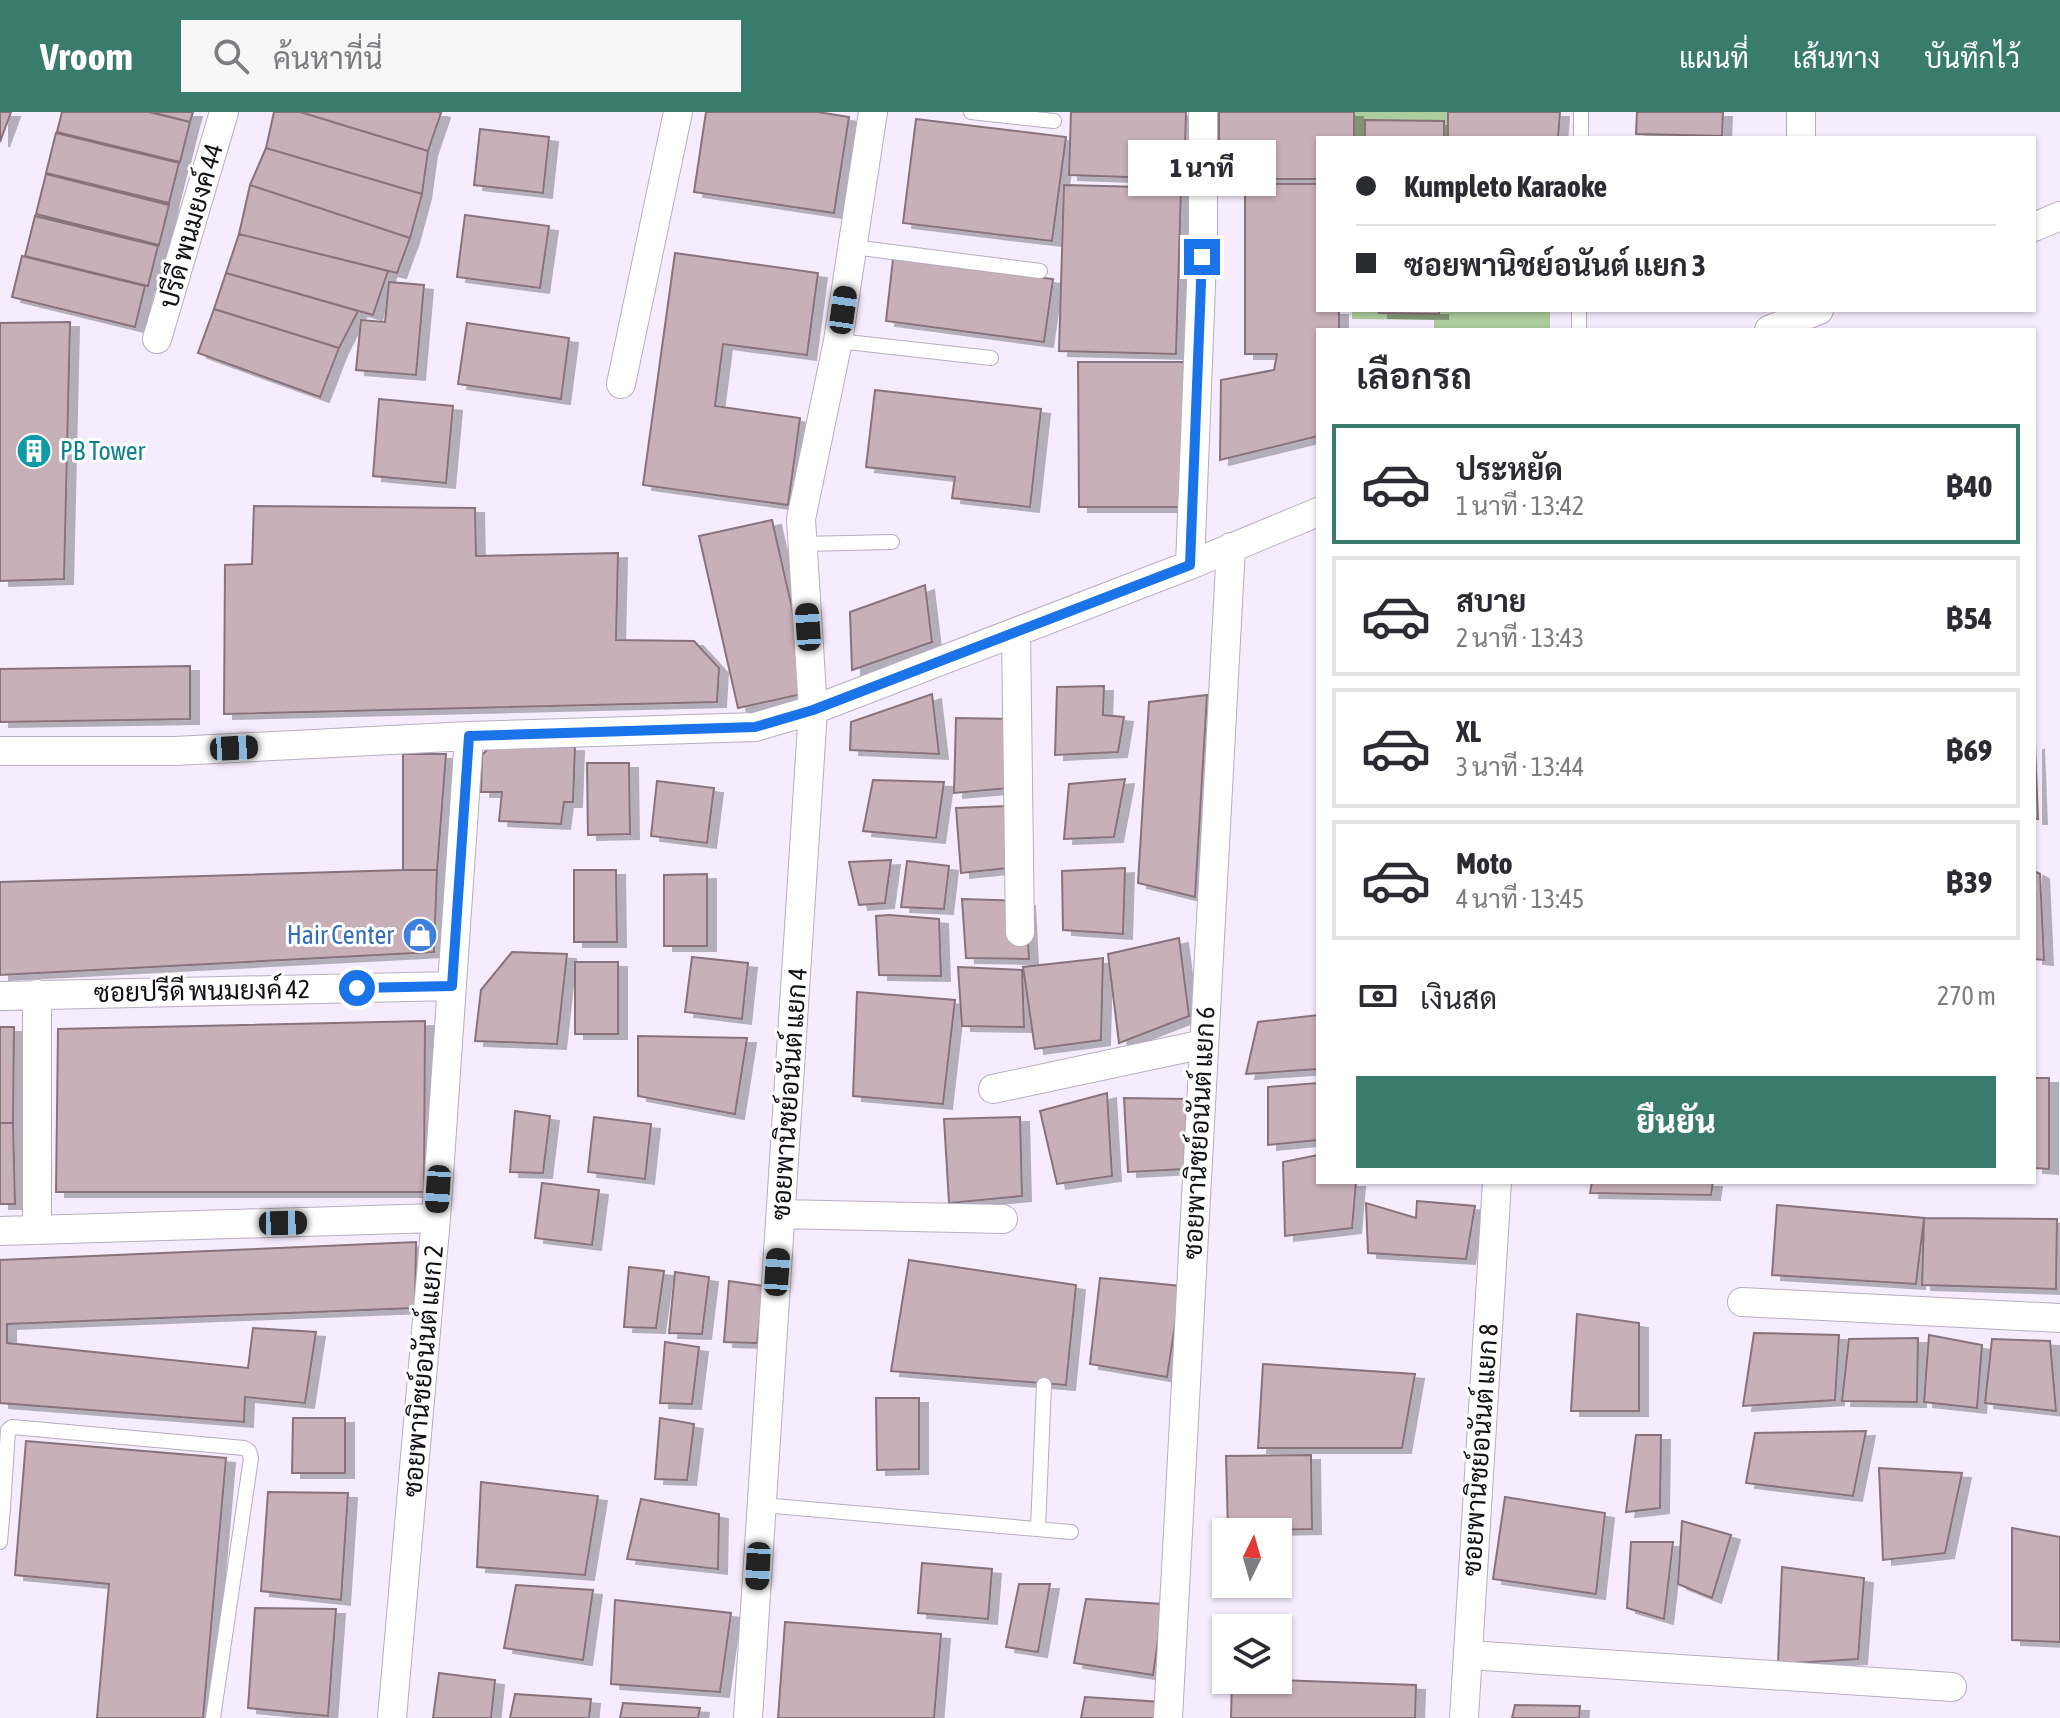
<!DOCTYPE html>
<html lang="th">
<meta charset="utf-8">
<style>
body{margin:0;font-family:"Asap Condensed",Sarabun,sans-serif;background:#f7f7f7;color:#2b2b33;height:100vh;display:flex;flex-direction:column;font-size:30px;white-space:nowrap}
*{box-sizing:border-box;margin:0}
p{font-size:26px;color:#7c7c81}
.icon{flex:none;width:44px;height:44px;fill:none;stroke:currentColor;stroke-width:2;stroke-linecap:round;stroke-linejoin:round}
.map{position:relative;flex:1;overflow:hidden}
.details{position:absolute;left:1316px;top:216px;width:720px;height:856px;display:flex;flex-direction:column;background:#fff;border-radius:0px;box-shadow:0 2px 6px #0004}
.details>*{flex:none}
.top-card{position:absolute;left:1316px;top:24px;width:720px;height:176px;border-radius:0px;box-shadow:0 2px 6px #0004;display:grid;align-content:center;height:176px;padding:0 40px;background:#fff}
.needle{width:52px;rotate:5deg}
.tools{position:absolute;left:1212px;top:1406px;display:grid;gap:16px}
.tools a{display:grid;place-items:center;width:80px;height:80px;border-radius:0px;background:#fff;box-shadow:0 2px 6px #0004;font-size:40px}
.end{position:absolute;width:36px;height:36px;margin:-18px;border:10px solid #1a73e8;background:#fff;box-shadow:0 0 0 4px #fff}
.from{border-radius:50%}
.bubble{position:absolute;height:56px;border-radius:0px;background:#fff;box-shadow:0 2px 6px #0004;font-size:26px;font-weight:800;line-height:56px;text-align:center}
.car{position:absolute;width:24px;height:48px;margin:-24px -12px;border-radius:10px;box-shadow:0 0 6px 2px #0007;background:linear-gradient(#222 24%,#8ab4d8 0 40%,#222 0 76%,#8ab4d8 0 86%,#222 0)}
.top-card b{display:flex;align-items:center;gap:28px;height:76px;font-size:30px}
.top-card b+b{border-top:2px solid #e1e1e2}
.top-card i{width:20px;height:20px;background:#2b2b33}
ul{padding:0;list-style:none}
li{display:flex;align-items:center;gap:24px;height:120px;margin:0 16px 12px;padding:0 24px;border:4px solid #e1e1e2;border-radius:0px}
li div{flex:1}
li b{display:block;font-size:30px}
li em{font-style:normal;font-weight:800}
li.current{border-color:#397b6c}
li>.icon{width:72px;height:72px;stroke-width:1.5}
h2{padding:0 40px;font-size:36px;line-height:96px}
.pay{display:flex;align-items:center;gap:20px;height:88px;padding:0 40px;font-size:30px}
.pay p{margin-inline-start:auto}
.button{display:flex;gap:16px;margin-top:auto;padding:16px 40px}
.button a{flex:1;height:92px;border-radius:0px;background:#397b6c;color:#fff;font-size:32px;font-weight:800;line-height:92px;text-align:center}
header{display:flex;align-items:center;gap:48px;box-sizing:border-box;height:112px;padding:0 40px;background:#397b6c;color:#fff}
header strong{font-size:38px}
nav{display:flex;gap:44px;margin-inline-start:auto;font-size:28px}
.search{width:560px;height:72px;background:#f7f7f7;display:flex;align-items:center;gap:20px;box-sizing:border-box;padding:0 28px;border-radius:0px;color:#7c7c81;font-size:30px}
.map>svg:first-child{display:block}
</style>
<header>
<strong>Vroom</strong>
<div class="search"><svg class="icon" aria-label="search" viewBox="0 0 24 24"><circle cx="10" cy="10" r="6"/><path d="M15 15l6 6"/></svg>ค้นหาที่นี่</div>
<nav><a>แผนที่</a><a>เส้นทาง</a><a>บันทึกไว้</a></nav>
</header>
<div class="map">
<svg width="2060" height="1606" viewBox="0 0 2060 1606">
<defs>
<filter id="shadow"><feDropShadow dx="9" dy="5" stdDeviation="0" flood-color="#0004"/></filter>
</defs>
<rect width="100%" height="100%" fill="#f6ecfd"/>
<!-- green -->
<path fill="#accd9d" d="M1352 0H1552V26H1352Z
M1352 198H1550V218H1434V208L1352 207Z"/>
<!-- building -->
<path fill="#c8b0b9" stroke="#88727b" stroke-width="2" filter="url(#shadow)" d="M0 0H11L0 30Z
M62 0H149L190 10 180 50 57 20Z
M151 0H193L190 10Z
M274 0H300L428 39 422 82 266 36Z
M300 0H438L441 1 428 39Z
M706 0H818L849 5 834 101 694 80Z
M1071 0H1186L1184 67 1069 63Z
M1219 0H1354V26H1318V67H1219Z
M1448 0H1560L1558 26H1448Z
M1637 0H1723L1722 24 1636 22Z
M916 7 1066 25 1052 129 903 111Z
M1365 8 1444 9V26H1365Z
M480 17 549 25 543 81 474 73Z
M56 21 179 51 169 91 46 61Z
M266 36 422 82 410 126 250 73Z
M46 62 169 93 159 133 36 102Z
M1245 72H1318V198H1339V218H1318V324L1220 348 1221 268 1274 258 1277 242H1245Z
M250 73 410 126 397 161 239 122Z
M1064 73 1181 76 1176 242 1059 239Z
M465 103 549 114 540 176 457 165Z
M35 104 158 134 148 174 25 144Z
M239 122 388 159 373 203 226 161Z
M675 141 818 161 807 243 723 232 715 294 800 306 788 393 643 373Z
M22 144 145 174 135 215 12 185Z
M893 147 1053 167 1044 230 886 209Z
M226 161 358 199 339 236 214 197Z
M389 170 424 173 416 263 356 258 361 208 385 210Z
M214 197 339 236 320 285 198 241Z
M1379 198H1439V202L1379 201Z
M70 210 64 467 0 469V211Z
M467 211 569 226 561 287 458 272Z
M1078 250H1186V395H1079Z
M875 278 1041 297 1030 395 952 386 955 365 866 355Z
M379 287 453 294 446 371 373 364Z
M254 394 475 396 476 444 618 441 616 528 694 529 719 556 717 590 224 602 225 453 252 452Z
M772 408 811 580 738 596 699 424Z
M925 473 932 530 852 558 850 500Z
M190 554V607L0 610V557Z
M1104 574 1103 603 1124 605 1118 640 1055 643 1057 575Z
M932 582 939 642 850 638 851 610Z
M1207 583 1195 785 1138 771 1149 590Z
M956 606 1012 607 1008 676 954 681Z
M2034 633H2035L2038 707H2034Z
M575 634 573 690H564L561 712 499 709 502 680H481L482 643 489 636Z
M403 642H446L437 758H403Z
M587 651H629L630 722 588 723Z
M1125 667 1114 725 1064 727 1069 672Z
M873 668 944 670 936 726 863 719Z
M657 669 714 676 707 731 651 724Z
M1007 694 1008 756 961 761 956 696Z
M891 748 885 791 859 793 849 750Z
M907 749 949 754 944 797 901 795Z
M1125 756 1123 822 1063 818 1062 759Z
M403 758H437L434 840 0 863V770Z
M574 758H616L617 830H574Z
M2034 759 2040 762 2044 848 2034 847Z
M707 762V834H664V763Z
M962 787 1026 789 1029 847 966 846Z
M889 803 939 807 941 864 879 863 876 804Z
M1179 826 1189 904 1119 931 1108 842Z
M512 840 567 842 557 932 475 929 481 878Z
M692 845 748 851 742 907 685 900Z
M1103 846 1101 928 1035 937 1023 855Z
M575 850H618V922H575Z
M958 855 1022 858 1024 915 962 914Z
M857 880 955 888 943 992 853 984Z
M1318 903V957L1246 962 1258 910Z
M425 909 424 1080H56L58 917Z
M0 915H14L13 1011H0Z
M638 924 747 926 735 1002 638 984Z
M2034 966H2049V1057L2034 1056Z
M1318 971V1028L1268 1033V975Z
M1107 981 1112 1064 1057 1072 1040 999Z
M1124 986 1187 987 1184 1057 1128 1060Z
M515 999 550 1004 543 1061 510 1060Z
M594 1005 651 1012 645 1067 588 1060Z
M1020 1005 1022 1084 949 1091 944 1007Z
M0 1011H13L15 1092H0Z
M1318 1043V1070H1356L1352 1116 1285 1124 1283 1050Z
M1592 1070H1713L1711 1083 1590 1081Z
M542 1071 599 1078 592 1133 535 1126Z
M1417 1089 1475 1094 1466 1147 1368 1141 1366 1091 1416 1106Z
M1777 1093 1924 1106 1916 1172 1772 1163Z
M1924 1106 2057 1107 2056 1177 1922 1173Z
M416 1130 415 1196 7 1212V1231L248 1256 253 1216 316 1220 305 1291 245 1285 244 1310 0 1291V1148Z
M909 1148 1076 1173 1066 1273 891 1259Z
M629 1155 664 1159 656 1216 624 1215Z
M675 1160 709 1165 702 1222 669 1221Z
M1100 1166 1181 1174 1167 1265 1090 1252Z
M729 1169 764 1174 757 1231 724 1230Z
M1577 1202 1639 1211V1299H1571Z
M1754 1221 1839 1223 1835 1288 1743 1294Z
M1929 1223 1982 1233 1977 1296 1924 1290Z
M1918 1226 1917 1290 1842 1289 1849 1227Z
M1992 1227 2050 1229 2056 1299 1985 1291Z
M665 1230 699 1235 692 1292 660 1291Z
M1263 1252 1415 1262 1402 1336H1258Z
M876 1286H919V1357L877 1358Z
M293 1306H345V1361H292Z
M660 1306 694 1312 687 1368 655 1367Z
M1866 1319 1853 1384 1746 1371 1755 1321Z
M1636 1323H1661L1660 1396 1626 1400Z
M26 1329 226 1346 203 1606H97L109 1472 15 1463Z
M1311 1343 1312 1417 1228 1419 1226 1344Z
M1879 1356 1962 1361 1945 1441 1883 1448Z
M481 1370 598 1384 585 1463 477 1455Z
M268 1380 348 1381 341 1488 261 1479Z
M1505 1385 1605 1401 1596 1482 1493 1467Z
M641 1387 719 1402 718 1457 627 1447Z
M1682 1409 1731 1423 1712 1486 1678 1472Z
M2012 1416 2060 1425V1530L2012 1528Z
M1631 1430H1673L1664 1507 1627 1496Z
M922 1451 992 1457 988 1507 918 1501Z
M1782 1455 1864 1466 1858 1547 1778 1552Z
M1019 1472H1050L1038 1540 1006 1535Z
M516 1473 593 1478 583 1548 504 1536Z
M1086 1487 1163 1492 1153 1563 1074 1551Z
M615 1488 731 1501 720 1580 611 1572Z
M255 1496 336 1497 328 1604 248 1596Z
M785 1510 941 1522 934 1606H778Z
M439 1561 495 1568 491 1606H433Z
M1232 1568H1278L1416 1573 1415 1606H1231Z
M515 1582 591 1587 589 1606H510Z
M1085 1585 1162 1590 1160 1606H1081Z
M623 1591 700 1596 698 1606H620Z
M1515 1593 1580 1594 1579 1606H1512Z"/>
<g fill="none" stroke-linecap="round" stroke-linejoin="round">
<defs>
<path id="lane" d="M971 0 1054 9
M1581 26V0
M853 135 1040 159
M1579 218V198
M838 229 991 246
M802 432 892 430
M762 1393 1071 1420
M3 1396 8 1318 12 1315 244 1336 249 1339 251 1346 213 1606
M0 1397 3 1396 0 1430
M1038 1417 1044 1273"/>
<path id="street" d="M1801 26V0
M2034 115 2060 104
M1769 218 1819 198
M157 227 224 0
M621 272 678 0
M1190 453 1203 122V0
M1016 520 1020 820
M0 639H175L469 624 755 615 813 598 1190 453 1318 400
M37 882V1117
M0 884 452 874
M993 977 1204 932
M781 1102 1003 1107
M0 1119 436 1106
M1742 1190 2060 1206
M1468 1543 1952 1575
M392 1606 436 1106 469 624
M748 1606 813 598 801 407 838 229 873 0
M1168 1606 1231 435
M1464 1606 1497 1070"/>
</defs>
<!-- lane casing -->
<use href="#lane" stroke="#b9adc1" stroke-width="16"/>
<!-- street casing -->
<use href="#street" stroke="#b9adc1" stroke-width="30"/>
<!-- lane -->
<use href="#lane" stroke="#fff" stroke-width="14"/>
<!-- street -->
<use href="#street" stroke="#fff" stroke-width="28"/>
</g>
<g fill="none" stroke-linecap="round" stroke-linejoin="round">
<!-- route -->
<path stroke="#1a73e8" stroke-width="10" d="M357 876 452 874 469 624 755 615 813 598 1190 453 1202 145"/>
</g>
<!-- icons -->
<defs>
<symbol id="building-disc" viewBox="-11 -11 22 22"><circle r="9.5" fill="#0f9aa8" stroke="#fff"/><path d="M-4-6H4V6H1V3H-1V6H-4ZM-2.5-4.3h1.7v1.8h-1.7ZM.8-4.3h1.7v1.8H.8ZM-2.5-1h1.7V.8h-1.7ZM.8-1h1.7V.8H.8Z" fill="#fff"/></symbol>
<symbol id="shop-disc" viewBox="-11 -11 22 22"><circle r="9.5" fill="#3f7fe0" stroke="#fff"/><path d="M-5-2.5h2.3a2.7 3.5 0 0 1 5.4 0H5L5.5 6h-11ZM-1.5-2.5h3a1.5 2.3 0 0 0-3 0Z" fill="#fff"/></symbol>
</defs>
<g fill-rule="evenodd">
<use href="#building-disc" x="14" y="319" width="40" height="40"/>
<use href="#shop-disc" x="400" y="803" width="40" height="40"/>
</g>
<g text-anchor="middle" dominant-baseline="central" stroke-width="6" stroke-linejoin="round" paint-order="stroke">
<!-- street labels -->
<g font-size="26" fill="#130f16" stroke="#fff">
<text transform="translate(191 114) rotate(-74)">ปรีดี พนมยงค์ 44</text>
<text transform="translate(202 879) rotate(-1)">ซอยปรีดี พนมยงค์ 42</text>
<text transform="translate(789 982) rotate(-86)">ซอยพานิชย์อนันต์ แยก 4</text>
<text transform="translate(1199 1021) rotate(-87)">ซอยพานิชย์อนันต์ แยก 6</text>
<text transform="translate(423 1259) rotate(-85)">ซอยพานิชย์อนันต์ แยก 2</text>
<text transform="translate(1480 1338) rotate(-86)">ซอยพานิชย์อนันต์ แยก 8</text>
</g>
<!-- culture labels -->
<g font-size="26" fill="#0d838f" stroke="#fff" text-anchor="start">
<text x="60" y="339">PB Tower</text>
</g>
<!-- shop labels -->
<g font-size="26" fill="#366cbe" stroke="#fff" text-anchor="end">
<text x="394" y="823">Hair Center</text>
</g>
</g>
</svg>
<div class="tools">
<a><svg class="needle" viewBox="-14 -14 28 28"><path d="M0-13l5 13h-10z" fill="#e53935"/><path d="M0 13l5-13h-10z" fill="#7c7c81"/></svg></a>
<a><svg class="icon" aria-label="layers" viewBox="0 0 24 24"><path d="M12 4l9 5-9 5-9-5zM3 14l9 5 9-5"/></svg></a>
</div>
<i class="end from" style="left:357px;top:876px"></i>
<i class="end" style="left:1202px;top:145px"></i>
<div class="bubble" style="left:1128px;top:28px;width:148px">1 นาที</div>
<i class="car" style="left:843px;top:198px;rotate:8deg"></i>
<i class="car" style="left:808px;top:515px;rotate:356deg"></i>
<i class="car" style="left:234px;top:636px;rotate:87deg"></i>
<i class="car" style="left:438px;top:1077px;rotate:184deg"></i>
<i class="car" style="left:283px;top:1111px;rotate:89deg"></i>
<i class="car" style="left:777px;top:1160px;rotate:4deg"></i>
<i class="car" style="left:758px;top:1454px;rotate:183deg"></i>
<div class="top-card">
<b><i class="from"></i>Kumpleto Karaoke</b>
<b><i></i>ซอยพานิชย์อนันต์ แยก 3</b>
</div>
<section class="details">
<h2>เลือกรถ</h2>
<ul>
<li class="current"><svg class="icon" aria-label="car" viewBox="0 0 24 24"><path d="M5 17H2v-5l4-1 3-4h7l3 4 3 1v5h-3M9 17h6M6 11h13"/><circle cx="7" cy="17" r="2"/><circle cx="17" cy="17" r="2"/></svg><div><b>ประหยัด</b><p>1 นาที · 13:42</p></div><em>฿40</em></li>
<li><svg class="icon" aria-label="car" viewBox="0 0 24 24"><path d="M5 17H2v-5l4-1 3-4h7l3 4 3 1v5h-3M9 17h6M6 11h13"/><circle cx="7" cy="17" r="2"/><circle cx="17" cy="17" r="2"/></svg><div><b>สบาย</b><p>2 นาที · 13:43</p></div><em>฿54</em></li>
<li><svg class="icon" aria-label="car" viewBox="0 0 24 24"><path d="M5 17H2v-5l4-1 3-4h7l3 4 3 1v5h-3M9 17h6M6 11h13"/><circle cx="7" cy="17" r="2"/><circle cx="17" cy="17" r="2"/></svg><div><b>XL</b><p>3 นาที · 13:44</p></div><em>฿69</em></li>
<li><svg class="icon" aria-label="car" viewBox="0 0 24 24"><path d="M5 17H2v-5l4-1 3-4h7l3 4 3 1v5h-3M9 17h6M6 11h13"/><circle cx="7" cy="17" r="2"/><circle cx="17" cy="17" r="2"/></svg><div><b>Moto</b><p>4 นาที · 13:45</p></div><em>฿39</em></li>
</ul>
<div class="pay"><svg class="icon" aria-label="cash" viewBox="0 0 24 24"><path d="M3 7h18v10H3z"/><circle cx="12" cy="12" r="2"/></svg>เงินสด<p>270 m</p></div>
<div class="button"><a>ยืนยัน</a></div>
</section>
</div>
